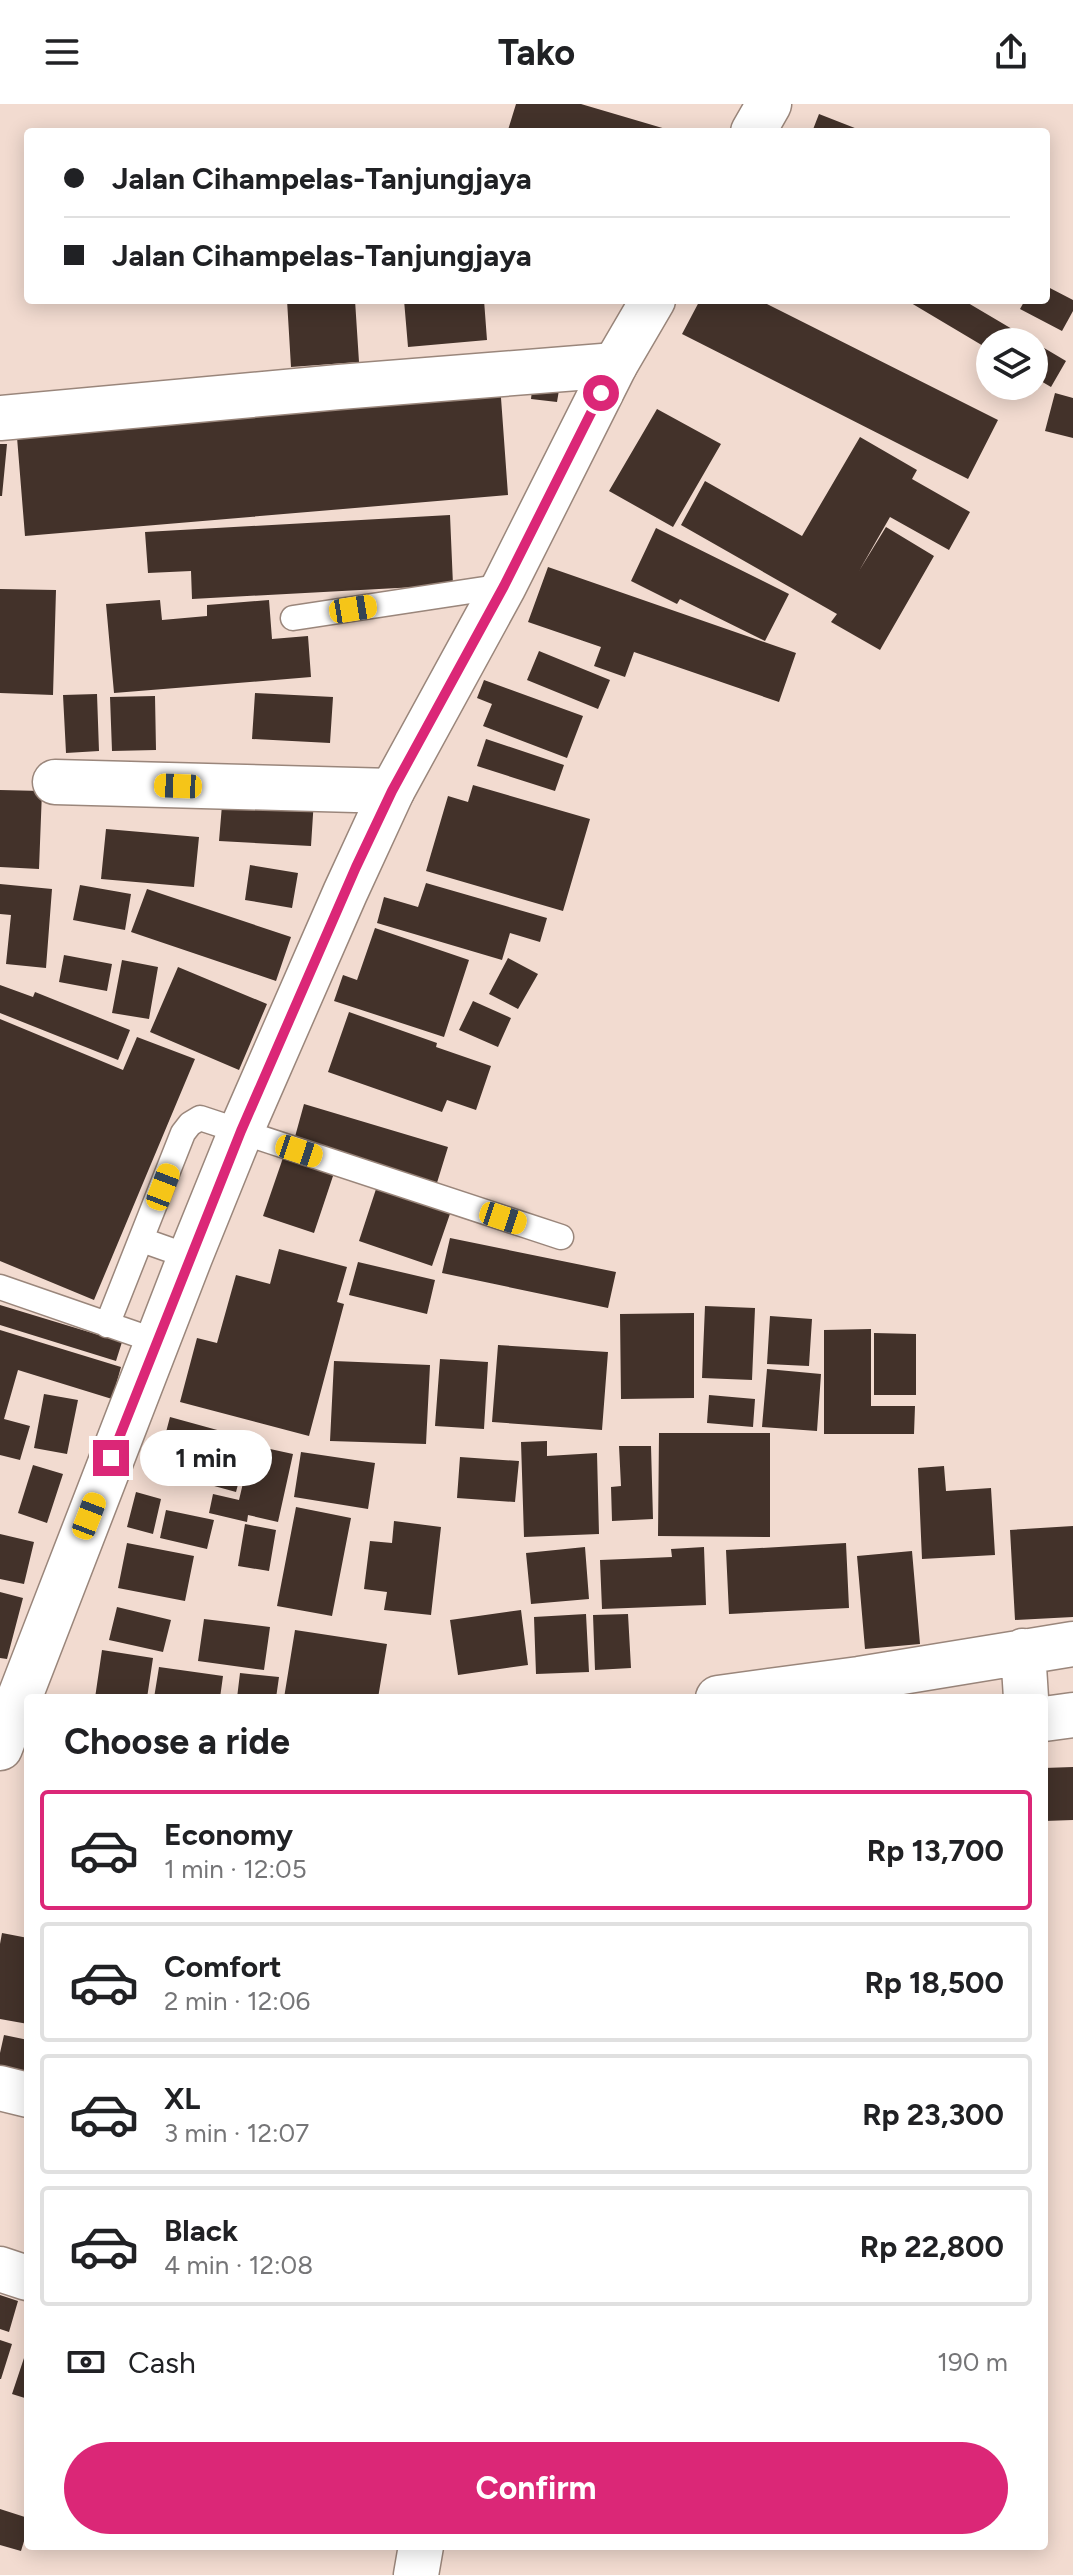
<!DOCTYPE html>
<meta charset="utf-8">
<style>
body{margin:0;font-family:Figtree,sans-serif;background:#f6f6f6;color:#202124;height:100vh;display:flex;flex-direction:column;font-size:30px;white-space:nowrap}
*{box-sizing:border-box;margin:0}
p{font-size:26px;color:#757577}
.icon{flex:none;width:44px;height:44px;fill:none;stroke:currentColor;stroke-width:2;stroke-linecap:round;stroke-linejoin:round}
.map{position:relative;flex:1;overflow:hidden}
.drawer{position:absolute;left:24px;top:1590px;width:1024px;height:856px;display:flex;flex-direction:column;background:#fff;border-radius:8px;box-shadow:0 4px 20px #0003}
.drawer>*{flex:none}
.guide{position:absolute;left:24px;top:24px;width:1026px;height:176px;border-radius:8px;box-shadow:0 4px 20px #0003;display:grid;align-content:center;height:176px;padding:0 40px;background:#fff}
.controls{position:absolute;left:976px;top:224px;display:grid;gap:16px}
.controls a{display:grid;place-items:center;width:72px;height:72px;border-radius:50%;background:#fff;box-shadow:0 4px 20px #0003;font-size:40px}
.end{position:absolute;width:36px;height:36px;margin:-18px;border:10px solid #db2777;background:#fff;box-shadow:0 0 0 4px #fff}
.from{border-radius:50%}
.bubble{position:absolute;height:56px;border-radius:28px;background:#fff;box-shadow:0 4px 20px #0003;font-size:26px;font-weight:700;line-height:56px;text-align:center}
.car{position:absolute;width:24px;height:48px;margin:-24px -12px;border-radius:10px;box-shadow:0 0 6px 2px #0007;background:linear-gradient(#f5c518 24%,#345 0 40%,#f5c518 0 76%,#345 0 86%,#f5c518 0)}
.guide b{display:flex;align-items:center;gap:28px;height:76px;font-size:30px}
.guide b+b{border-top:2px solid #e0e0e0}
.guide i{width:20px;height:20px;background:#202124}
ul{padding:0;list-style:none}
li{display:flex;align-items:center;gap:24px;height:120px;margin:0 16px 12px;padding:0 24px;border:4px solid #e0e0e0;border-radius:8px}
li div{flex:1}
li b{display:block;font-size:30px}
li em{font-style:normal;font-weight:700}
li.active{border-color:#db2777}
li>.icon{width:72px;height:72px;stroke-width:1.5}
h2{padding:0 40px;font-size:36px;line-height:96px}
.pay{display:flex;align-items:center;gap:20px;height:88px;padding:0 40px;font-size:30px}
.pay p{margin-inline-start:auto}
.primary-button{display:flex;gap:16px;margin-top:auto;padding:16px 40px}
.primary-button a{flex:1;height:92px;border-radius:48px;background:#db2777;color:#fff;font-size:32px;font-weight:700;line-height:92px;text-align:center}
header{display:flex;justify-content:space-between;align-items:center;height:104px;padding:0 40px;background:#fff;font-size:36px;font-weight:700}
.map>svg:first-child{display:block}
</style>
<header><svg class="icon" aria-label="menu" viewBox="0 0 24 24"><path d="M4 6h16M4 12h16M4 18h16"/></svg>Tako<svg class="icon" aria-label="share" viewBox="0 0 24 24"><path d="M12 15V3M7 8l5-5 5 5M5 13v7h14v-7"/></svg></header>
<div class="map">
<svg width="1073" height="2471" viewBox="0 0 1073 2471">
<rect width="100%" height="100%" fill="#f2dbd0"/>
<!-- building -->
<path fill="#43322a" d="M516 0H581L676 28H517L508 26Z
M819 10 865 28H812Z
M1046 182 1073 196V207L1062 227 1020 205 1025 196H1046Z
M287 196H355L359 258 291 263Z
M404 196H484L487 236 408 243Z
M700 196H759L998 316 968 375 682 230Z
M906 196H963L1034 238H990V246Z
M1034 238 1066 257 1051 283 1034 273Z
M533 277 560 280 557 298 531 295Z
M500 280 508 391 25 432 16 321Z
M1055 289 1073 294V334L1045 327Z
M657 305 721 340 673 423 609 387Z
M860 333 917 366 912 375 970 408 949 446 890 413 859 467 886 423 934 452 880 546 831 518 837 510 681 421 705 377 802 432Z
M0 340H7L2 392H0Z
M450 411 453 481 192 495 191 467 148 469 145 428Z
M656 424 789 490 765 537 680 495 677 500 631 477Z
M548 463 796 549 779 598 634 548 625 573 594 562 601 543 528 518Z
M0 485 56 486 53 591 0 589Z
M160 496 162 516 207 512V501L269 496 272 535 308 532 311 573 114 589 106 500Z
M539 547 610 576 598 605 527 576Z
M484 576 583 612 567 654 483 622 492 600 477 594Z
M255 589 333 593 330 639 252 635Z
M97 590 99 647 66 649 63 591Z
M155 592 156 646 112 647 110 593Z
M486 635 564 661 555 687 477 662Z
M473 681 590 715 563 807 426 767 448 692 468 698Z
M0 686 42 687 39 765 0 763Z
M223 689 314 695 311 742 219 737Z
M106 725 199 733 194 783 101 775Z
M250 761 298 769 292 804 245 796Z
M426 779 547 814 540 838 510 829 502 856 377 819 384 793 418 803Z
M0 780 52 785 46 864 6 860 11 811 0 810Z
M80 781 131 790 125 826 73 816Z
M147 785 291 833 276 877 131 828Z
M375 824 469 856 444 933 334 897 343 871 357 876Z
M64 851 112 860 107 887 59 878Z
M508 854 538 870 518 905 489 890Z
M122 856 158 863 149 915 112 909Z
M178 863 267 900 239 966 150 928Z
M0 881 33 893 35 888 130 926 118 956 0 909Z
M473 897 511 914 498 943 459 926Z
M349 908 437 939 436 943 491 962 476 1006 447 996 442 1008 328 968Z
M0 915 123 966 137 933 195 955 94 1196 0 1157Z
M304 1000 448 1043 436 1082 293 1040Z
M285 1048 335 1066 314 1129 263 1112Z
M377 1082 451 1107 432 1162 359 1137Z
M450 1134 616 1168 608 1204 442 1169Z
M279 1145 347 1163 337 1198 344 1200 309 1332 180 1298 197 1234 217 1239 236 1171 270 1180Z
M358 1158 435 1176 427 1210 349 1191Z
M0 1201 122 1238 116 1257 0 1221Z
M705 1202 755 1204 752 1276 702 1274Z
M694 1209V1294L621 1295 620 1210Z
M770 1212 812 1215 809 1262 767 1260Z
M871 1225V1302H915L914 1330H824V1226Z
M0 1226 121 1263 112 1295 18 1266 4 1315 30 1322 20 1356 0 1351Z
M874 1229 916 1230V1291H874Z
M498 1241 608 1248 602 1326 492 1318Z
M440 1255 488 1258 484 1325 435 1322Z
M334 1257 430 1261 426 1340 330 1337Z
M767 1265 821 1270 817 1327 762 1323Z
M44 1290 78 1296 67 1350 34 1344Z
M709 1291 755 1295 753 1323 707 1319Z
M170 1313 250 1335 236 1388 156 1366Z
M659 1329H770V1433L658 1432Z
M547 1337V1352L597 1349 599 1430 524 1433 521 1338Z
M252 1341 293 1350 278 1418 248 1411 247 1418 209 1409 213 1390 239 1396Z
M619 1342H651L653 1415 612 1417 611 1383 621 1382Z
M301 1348 375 1359 368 1405 294 1393Z
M460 1353 519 1357 515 1398 457 1394Z
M33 1361 63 1370 47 1419 18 1409Z
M944 1362 946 1387 991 1384 995 1451 922 1455 918 1364Z
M136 1388 161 1395 153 1430 127 1423Z
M296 1403 351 1414 332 1512 277 1502Z
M166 1406 214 1416 207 1445 160 1434Z
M394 1417 441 1423 431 1511 384 1506 387 1488 364 1485 370 1437 392 1439Z
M245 1420 276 1426 269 1467 238 1462Z
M1073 1422V1513L1015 1516 1010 1426Z
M0 1430 34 1438 24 1480 0 1475Z
M127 1439 194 1452 185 1497 118 1484Z
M846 1439 849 1504 729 1510 726 1446Z
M585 1443 589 1495 531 1500 526 1449Z
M704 1443 706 1501 602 1505 600 1456 672 1453 671 1445Z
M912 1447 920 1540 865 1545 857 1452Z
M0 1488 23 1494 7 1555 0 1554Z
M117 1503 171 1516 163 1548 109 1536Z
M521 1506 528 1561 458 1571 450 1516Z
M586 1510 589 1568 536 1570 534 1513Z
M628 1510 631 1564 595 1566 593 1511Z
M204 1515 270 1523 264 1566 198 1557Z
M295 1526 387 1540 378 1594H284Z
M102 1546 153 1554 147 1594H95Z
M159 1563 223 1572 220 1594H154Z
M240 1569 279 1573 276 1594H237Z
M1073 1663V1716L1044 1717V1664Z
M2 1829 28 1834V1920L0 1915V1840Z
M4 1931 28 1936V1978L0 1972V1949Z
M0 2191 18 2197 9 2228 0 2225Z
M0 2236 12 2240 1 2275H0Z
M28 2242V2295L12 2290Z
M0 2405 28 2414V2424L21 2447 0 2441Z"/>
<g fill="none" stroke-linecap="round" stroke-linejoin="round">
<defs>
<path id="lane" d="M293 514 504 482
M142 1136 190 1153
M0 1183 156 1237
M107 1221 183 1029 190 1020 200 1014 561 1133"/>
<path id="street" d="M0 314 339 283 615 261
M55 678 392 687
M1023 1547 1026 1594
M718 1594 859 1575 1073 1540
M1044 1615 1073 1611
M0 1984 28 1991
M0 2165 27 2174
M416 2471 421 2442"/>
<path id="secondary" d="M753 28 769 0
M0 1644 190 1153 241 1027 345 789 392 687 504 482 615 261 653 196"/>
</defs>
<!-- lane casing -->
<use href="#lane" stroke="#9a867b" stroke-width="27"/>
<!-- street casing -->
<use href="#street" stroke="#9a867b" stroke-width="47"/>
<!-- secondary casing -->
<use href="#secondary" stroke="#9a867b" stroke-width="47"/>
<!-- lane -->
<use href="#lane" stroke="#fff" stroke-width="24"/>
<!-- street -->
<use href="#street" stroke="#fff" stroke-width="44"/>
<!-- secondary -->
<use href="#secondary" stroke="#fff" stroke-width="44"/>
</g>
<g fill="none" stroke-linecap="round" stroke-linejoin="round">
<!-- route -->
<path stroke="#db2777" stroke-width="10" d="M111 1354 241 1027 356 763 392 687 504 482 601 289"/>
</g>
</svg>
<div class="controls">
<a><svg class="icon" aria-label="layers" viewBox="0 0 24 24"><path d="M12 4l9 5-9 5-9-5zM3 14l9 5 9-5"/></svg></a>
</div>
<i class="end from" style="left:601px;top:289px"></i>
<i class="end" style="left:111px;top:1354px"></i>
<div class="bubble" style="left:140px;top:1326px;width:132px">1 min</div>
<i class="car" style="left:353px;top:505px;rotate:81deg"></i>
<i class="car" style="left:178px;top:682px;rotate:272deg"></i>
<i class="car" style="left:299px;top:1047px;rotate:108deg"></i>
<i class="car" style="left:163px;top:1083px;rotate:21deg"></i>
<i class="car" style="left:503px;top:1114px;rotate:108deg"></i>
<i class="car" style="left:89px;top:1412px;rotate:21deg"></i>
<div class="guide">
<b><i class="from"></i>Jalan Cihampelas-Tanjungjaya</b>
<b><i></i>Jalan Cihampelas-Tanjungjaya</b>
</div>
<section class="drawer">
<h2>Choose a ride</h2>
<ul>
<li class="active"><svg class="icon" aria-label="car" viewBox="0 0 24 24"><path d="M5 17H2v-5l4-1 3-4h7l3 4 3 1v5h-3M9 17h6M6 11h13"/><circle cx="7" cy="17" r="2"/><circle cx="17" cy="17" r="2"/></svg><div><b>Economy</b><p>1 min · 12:05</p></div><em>Rp 13,700</em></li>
<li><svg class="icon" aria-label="car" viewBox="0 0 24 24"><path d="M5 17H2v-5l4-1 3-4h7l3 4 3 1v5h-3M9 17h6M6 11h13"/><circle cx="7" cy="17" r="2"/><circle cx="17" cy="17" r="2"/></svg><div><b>Comfort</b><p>2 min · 12:06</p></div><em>Rp 18,500</em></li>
<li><svg class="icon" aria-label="car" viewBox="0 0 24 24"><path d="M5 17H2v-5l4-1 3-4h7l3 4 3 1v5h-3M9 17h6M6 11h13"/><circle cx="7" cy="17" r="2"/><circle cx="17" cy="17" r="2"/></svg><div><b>XL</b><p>3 min · 12:07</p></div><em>Rp 23,300</em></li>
<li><svg class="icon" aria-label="car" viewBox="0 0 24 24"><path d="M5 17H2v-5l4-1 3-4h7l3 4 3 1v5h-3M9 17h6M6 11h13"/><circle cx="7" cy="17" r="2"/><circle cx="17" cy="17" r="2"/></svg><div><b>Black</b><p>4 min · 12:08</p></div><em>Rp 22,800</em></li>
</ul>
<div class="pay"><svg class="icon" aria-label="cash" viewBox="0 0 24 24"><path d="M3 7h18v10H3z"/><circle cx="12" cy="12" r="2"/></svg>Cash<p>190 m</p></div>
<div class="primary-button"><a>Confirm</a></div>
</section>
</div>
